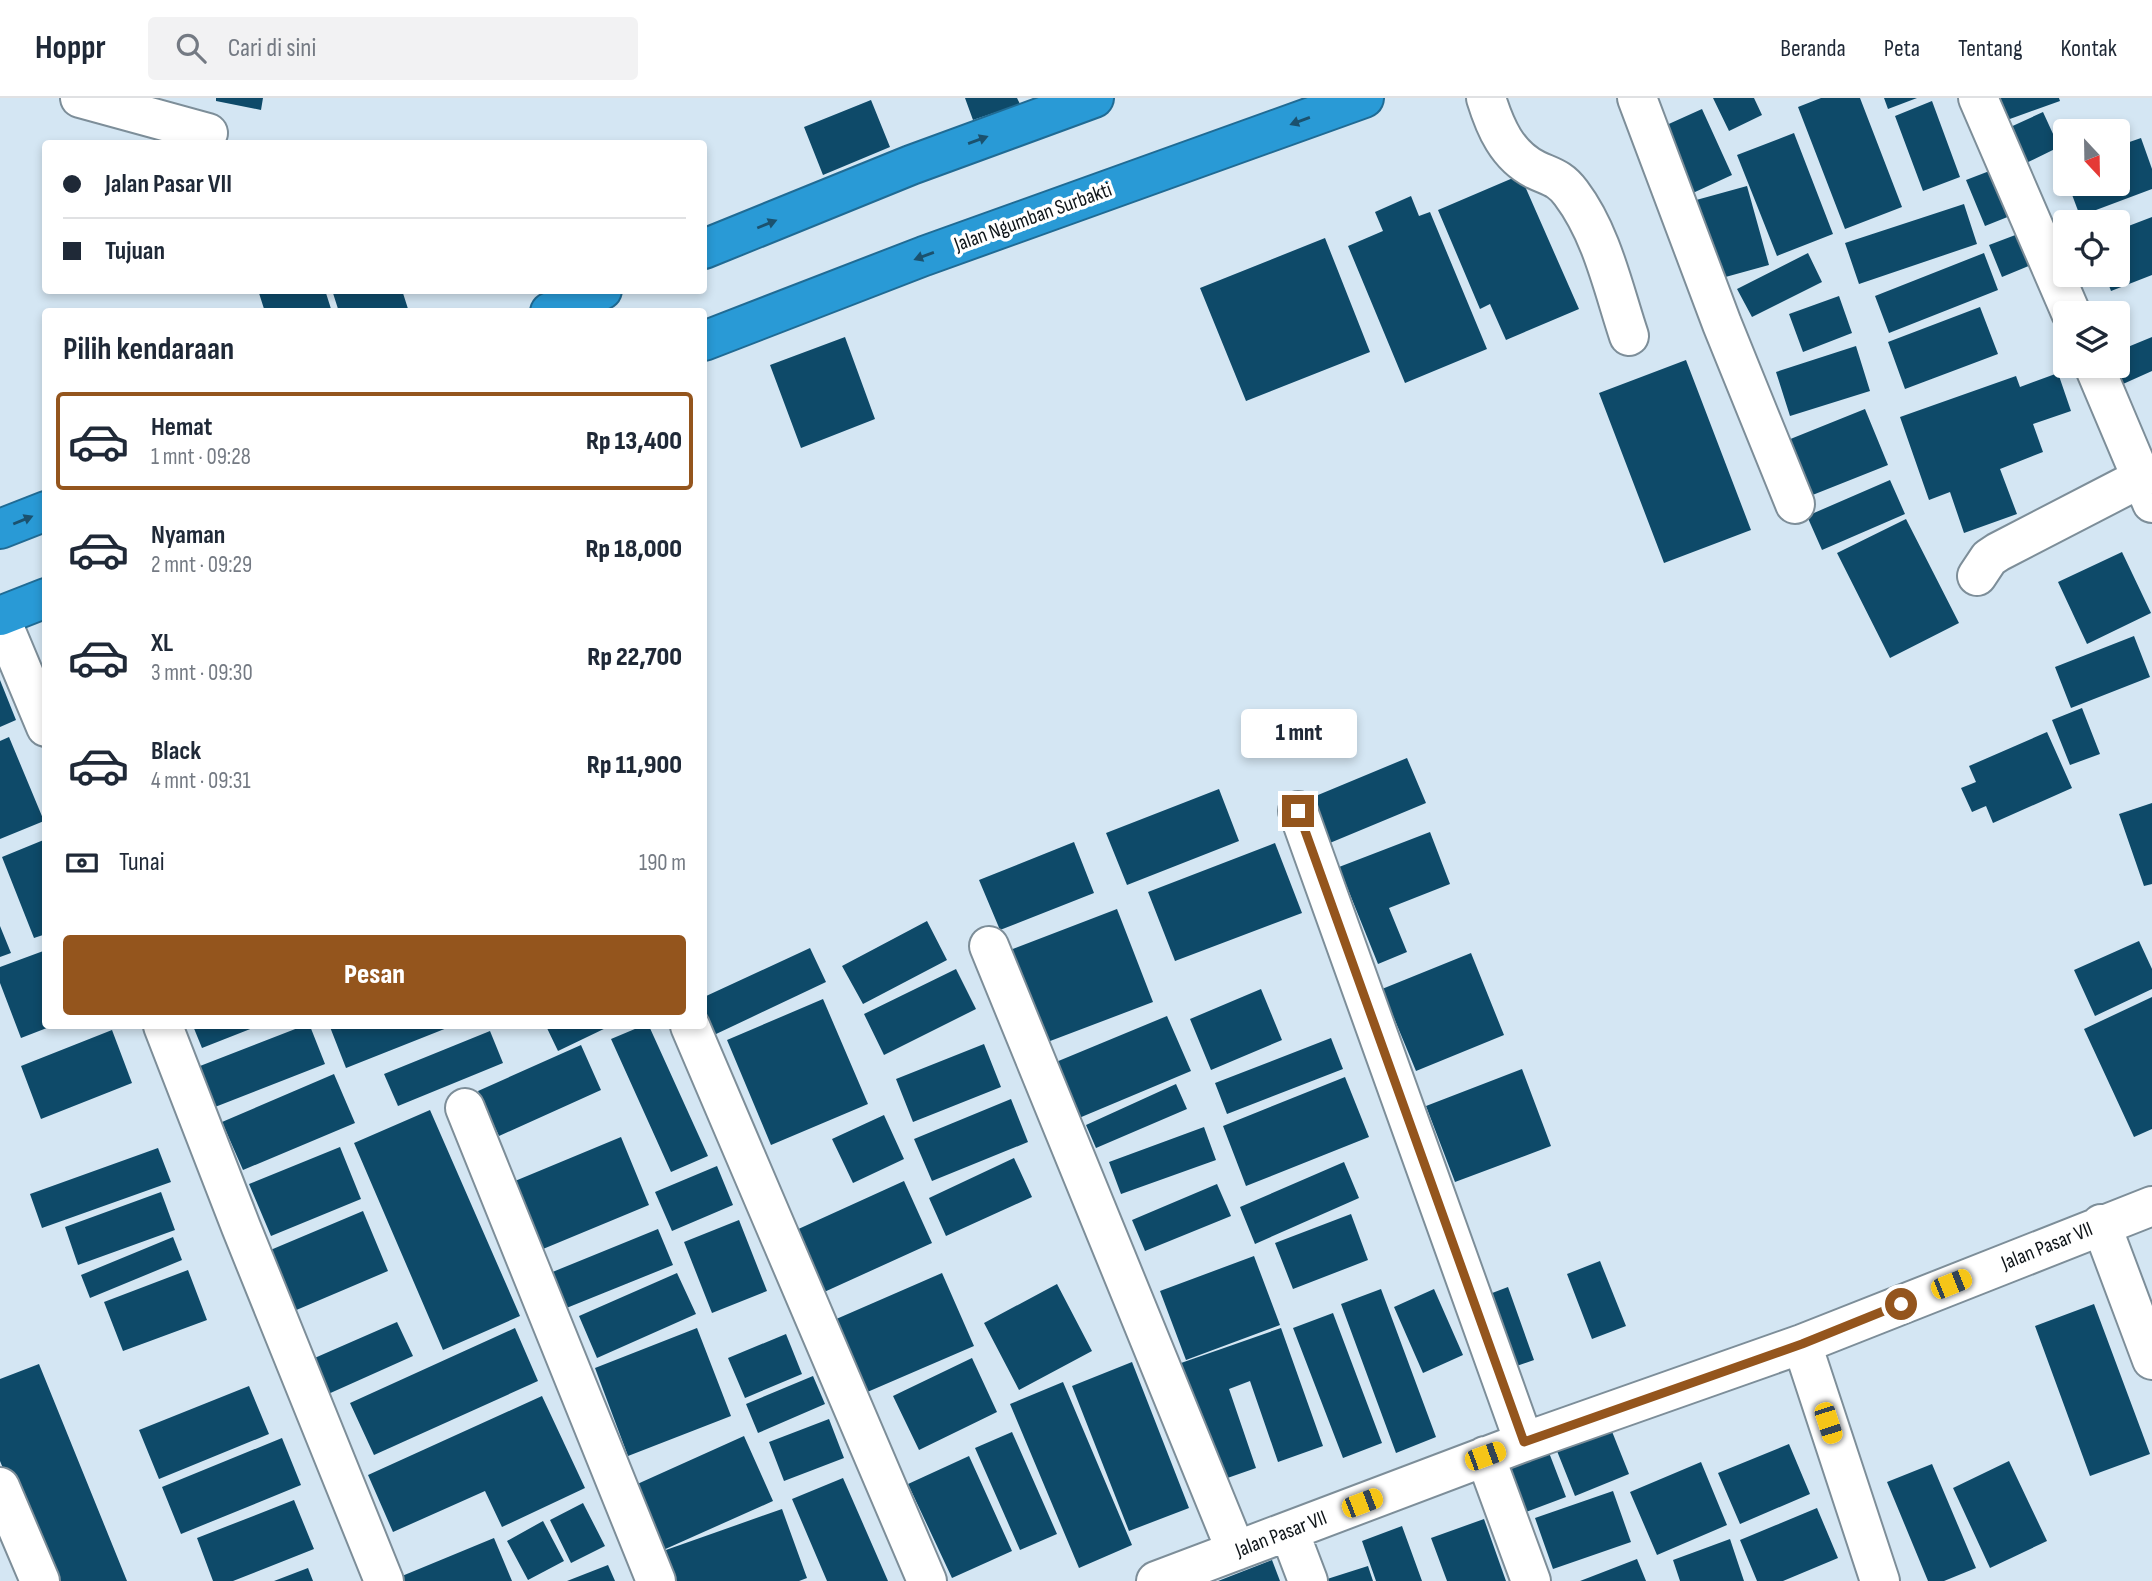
<!DOCTYPE html>
<html lang="id">
<meta charset="utf-8">
<style>
body{margin:0;font-family:"Sofia Sans Condensed",sans-serif;background:#f2f2f3;color:#1f2937;height:100vh;display:flex;flex-direction:column;font-size:26px;white-space:nowrap}
*{box-sizing:border-box;margin:0}
p{font-size:23px;color:#747a83}
.icon{flex:none;width:38px;height:38px;fill:none;stroke:currentColor;stroke-width:2;stroke-linecap:round;stroke-linejoin:round}
.map{position:relative;flex:1;overflow:hidden}
.panel{position:absolute;left:42px;top:210px;width:665px;height:721px;display:flex;flex-direction:column;background:#fff;border-radius:7px;box-shadow:0 4px 10px #0003}
.panel>*{flex:none}
.banner{position:absolute;left:42px;top:42px;width:665px;height:154px;border-radius:7px;box-shadow:0 4px 10px #0003;display:grid;align-content:center;height:154px;padding:0 21px;background:#fff}
.needle{width:46px;rotate:158deg}
.tools{position:absolute;left:2053px;top:21px;display:grid;gap:14px}
.tools a{display:grid;place-items:center;width:77px;height:77px;border-radius:7px;background:#fff;box-shadow:0 4px 10px #0003;font-size:35px}
.end{position:absolute;width:32px;height:32px;margin:-16px;border:9px solid #94551d;background:#fff;box-shadow:0 0 0 4px #fff}
.from{border-radius:50%}
.bubble{position:absolute;height:49px;border-radius:7px;background:#fff;box-shadow:0 4px 10px #0003;font-size:23px;font-weight:800;line-height:49px;text-align:center}
.car{position:absolute;width:21px;height:42px;margin:-21px -10px;border-radius:9px;box-shadow:0 0 5px 2px #0007;background:linear-gradient(#f5c518 24%,#345 0 40%,#f5c518 0 76%,#345 0 86%,#f5c518 0)}
.banner b{display:flex;align-items:center;gap:24px;height:66px;font-size:26px}
.banner b+b{border-top:2px solid #e0e1e3}
.banner i{width:18px;height:18px;background:#1f2937}
ul{padding:0;list-style:none}
li{display:flex;align-items:center;gap:21px;height:98px;margin:0 14px 10px;padding:0 7px;border:4px solid transparent;border-radius:7px}
li div{flex:1}
li b{display:block;font-size:26px}
li em{font-style:normal;font-weight:800}
li.active{border-color:#94551d}
li>.icon{width:63px;height:63px;stroke-width:1.5}
h2{padding:0 21px;font-size:32px;line-height:84px}
.pay{display:flex;align-items:center;gap:18px;height:77px;padding:0 21px;font-size:26px}
.pay p{margin-inline-start:auto}
.button{display:flex;gap:14px;margin-top:auto;padding:14px 21px}
.button a{flex:1;height:80px;border-radius:7px;background:#94551d;color:#fff;font-size:28px;font-weight:800;line-height:80px;text-align:center}
header{display:flex;align-items:center;gap:42px;box-sizing:border-box;height:98px;padding:0 35px;background:#fff;border-bottom:2px solid #e0e1e3}
header strong{font-size:33px}
nav{display:flex;gap:38px;margin-inline-start:auto;font-size:24px}
.search{width:490px;height:63px;background:#f2f2f3;display:flex;align-items:center;gap:18px;box-sizing:border-box;padding:0 24px;border-radius:7px;color:#747a83;font-size:26px}
.map>svg:first-child{display:block}
</style>
<header>
<strong>Hoppr</strong>
<div class="search"><svg class="icon" aria-label="search" viewBox="0 0 24 24"><circle cx="10" cy="10" r="6"/><path d="M15 15l6 6"/></svg>Cari di sini</div>
<nav><a>Beranda</a><a>Peta</a><a>Tentang</a><a>Kontak</a></nav>
</header>
<div class="map">
<svg width="2152" height="1483" viewBox="0 0 2152 1483">
<rect width="100%" height="100%" fill="#d4e6f3"/>
<!-- building -->
<path fill="#0e4a69" d="M216 0H263L261 12 216 3Z
M965 0H1017L1020 6 973 22Z
M1713 0H1754L1762 17 1729 33Z
M1821 0H1860L1902 109 1845 131 1798 9Z
M1884 0H1917L1888 11Z
M1987 0H2059L2060 3 1996 26Z
M871 2 890 49 823 77 804 29Z
M1932 3 1960 79 1923 93 1895 18Z
M1702 11 1732 77 1682 100 1651 34Z
M2043 14 2059 49 2022 67 2006 31Z
M1794 35 1833 136 1777 158 1737 57Z
M2141 40 2152 71V91L2080 118 2068 86H2118V48Z
M1992 72 2010 118 1985 128 1966 82Z
M1520 77 1579 211 1506 242 1490 206 1480 211 1438 112Z
M1747 88 1769 167 1711 183 1689 104Z
M1411 98 1419 118 1430 114 1487 251 1405 285 1348 148 1383 133 1375 114Z
M1964 106 1977 146 1859 186 1845 145Z
M2152 119V177L2111 193 2105 177H2118V132Z
M2018 136 2031 167 2002 179 1989 147Z
M1325 140 1370 254 1246 303 1200 190Z
M1808 155 1822 184 1752 219 1737 191Z
M1984 155 1998 192 1889 235 1875 198Z
M258 192H325L332 214H265Z
M332 192H402L409 214H339Z
M1839 198 1852 235 1803 254 1789 216Z
M1980 209 1998 256 1905 291 1888 244Z
M845 239 875 321 801 350 770 267Z
M2152 239V273L2123 286 2115 268H2118V253Z
M1856 248 1870 293 1790 318 1776 274Z
M1686 262 1751 432 1664 465 1599 295Z
M2058 275 2071 313 2033 326 2043 354 2000 371 2017 416 1964 435 1950 394 1929 402 1900 319 2016 278 2020 289Z
M1865 311 1888 367 1805 400 1783 344Z
M1890 382 1905 416 1822 452 1807 418Z
M1906 421 1959 525 1890 560 1837 455Z
M2122 454 2151 515 2087 546 2058 484Z
M2134 538 2150 579 2071 610 2055 569Z
M0 582 16 622 0 629Z
M2082 610 2100 656 2070 667 2052 622Z
M2047 634 2072 690 1993 725 1986 708 1972 714 1961 690 1976 684 1969 668Z
M9 639 44 723 0 741V643Z
M1407 660 1426 705 1325 747 1306 702Z
M1219 691 1239 743 1127 787 1106 735Z
M2152 705V786L2144 788 2119 716Z
M1430 734 1450 786 1389 810 1407 854 1378 866 1339 769Z
M46 741V836L34 840 2 759Z
M1074 744 1094 795 1000 832 979 782Z
M1275 745 1302 815 1175 863 1148 794Z
M1117 811 1153 904 1037 948 1002 855Z
M927 823 947 862 863 906 842 868Z
M0 828 11 855 0 859Z
M2139 843 2152 871V891L2095 918 2074 872Z
M810 850 826 884 714 937 704 916V899Z
M46 852V928H52L21 940 0 885V869Z
M1471 855 1504 937 1416 973 1382 891Z
M956 871 976 911 884 957 864 916Z
M1261 891 1282 942 1211 972 1190 921Z
M2152 899V1031L2134 1039 2084 931Z
M823 901 868 1006 771 1047 727 942Z
M1167 918 1191 973 1079 1020 1056 964Z
M193 928H258L202 950Z
M303 928H310L325 966 215 1009 200 968Z
M333 928H452L346 970 330 929Z
M546 928H610L558 953Z
M642 928H649L708 1058 671 1074 611 941Z
M112 932 132 985 41 1021 21 968Z
M490 933 503 965 398 1008 384 976Z
M1331 940 1343 971 1227 1016 1215 985Z
M984 946 1001 989 913 1024 896 981Z
M581 947 601 992 499 1038 478 993Z
M1522 971 1551 1048 1455 1084 1426 1008Z
M334 976 355 1025 243 1072 222 1024Z
M1345 979 1369 1039 1246 1088 1223 1028Z
M1176 986 1187 1011 1096 1050 1086 1027Z
M1011 1001 1028 1044 932 1083 914 1041Z
M430 1012 520 1218 443 1252 354 1045Z
M884 1017 904 1061 853 1085 832 1041Z
M1204 1029 1216 1062 1121 1096 1109 1064Z
M621 1039 649 1107 543 1151 515 1083Z
M340 1049 361 1101 271 1138 249 1086Z
M158 1050 171 1084 42 1130 30 1096Z
M1014 1060 1032 1099 946 1138 929 1100Z
M1344 1064 1359 1100 1255 1146 1240 1109Z
M717 1068 733 1107 672 1133 655 1094Z
M904 1083 932 1145 822 1195 794 1133Z
M1217 1086 1231 1118 1145 1153 1132 1122Z
M161 1094 175 1132 78 1167 65 1129Z
M363 1113 388 1173 287 1216 261 1156Z
M1351 1116 1368 1162 1293 1191 1275 1145Z
M739 1122 767 1193 712 1215 684 1144Z
M658 1131 673 1167 564 1211 550 1175Z
M173 1139 182 1162 90 1200 81 1177Z
M1254 1158 1280 1227 1186 1262 1160 1193Z
M1600 1163 1626 1228 1592 1241 1567 1176Z
M188 1172 207 1222 123 1253 104 1204Z
M677 1175 696 1216 597 1260 579 1218Z
M942 1175 974 1248 865 1295 834 1222Z
M1057 1186 1092 1253 1019 1292 984 1225Z
M1508 1189 1534 1262 1505 1272 1479 1200Z
M1381 1191 1436 1339 1396 1355 1341 1206Z
M1434 1191 1463 1257 1423 1275 1394 1209Z
M2094 1206 2150 1356 2090 1378 2035 1228Z
M1333 1215 1382 1345 1343 1360 1293 1230Z
M397 1224 413 1258 326 1297 310 1262Z
M515 1230 538 1283 374 1357 350 1305Z
M697 1230 731 1318 628 1358 595 1270Z
M1281 1230 1323 1348 1278 1364 1250 1283 1229 1291 1256 1370 1216 1384 1181 1265Z
M786 1236 802 1276 745 1300 728 1260Z
M972 1260 997 1314 919 1352 893 1298Z
M1132 1264 1189 1410 1129 1433 1072 1288Z
M39 1266 127 1483H49L0 1363V1281Z
M813 1278 825 1306 758 1335 746 1306Z
M1063 1284 1132 1447 1079 1470 1010 1306Z
M249 1288 269 1336 159 1381 139 1332Z
M542 1298 585 1390 502 1429 485 1393 393 1434 368 1377Z
M829 1321 844 1360 784 1383 769 1344Z
M1611 1331 1629 1376 1575 1398 1557 1353Z
M1012 1334 1057 1436 1020 1452 975 1350Z
M744 1338 773 1403 652 1457 624 1392Z
M282 1340 301 1387 181 1436 162 1389Z
M1789 1346 1810 1396 1740 1426 1718 1375Z
M1548 1352 1566 1399 1515 1418 1497 1371Z
M969 1358 1012 1453 952 1480 908 1386Z
M2009 1363 2047 1443 1990 1470 1953 1390Z
M1701 1364 1727 1427 1657 1457 1630 1394Z
M1932 1366 1976 1470 1944 1483H1928L1887 1384Z
M843 1380 888 1483H827L792 1401Z
M1613 1393 1631 1444 1553 1471 1535 1420Z
M294 1402 314 1451 233 1483H213L197 1440Z
M583 1405 605 1448 571 1465 550 1422Z
M1817 1410 1838 1460 1783 1483H1757L1740 1442Z
M782 1411 807 1480 799 1483H674L663 1453Z
M1484 1421 1506 1483H1447L1431 1440Z
M543 1423 564 1463 528 1482 507 1443Z
M1402 1428 1422 1483H1376L1362 1443Z
M494 1440 512 1483H404L402 1478Z
M1730 1441 1744 1483H1680L1673 1462Z
M1637 1461 1646 1483H1580Z
M1272 1462 1280 1483H1218Z
M608 1467 615 1483H567Z
M1368 1468 1373 1483H1324V1482Z
M308 1470 313 1483H274Z"/>
<g fill="none" stroke-linecap="round" stroke-linejoin="round">
<defs>
<path id="minor" d="M80 0 208 35
M1486 0C1495 29 1507 58 1536 72 1551 79 1560 80 1571 95 1602 136 1613 190 1629 238
M1637 0 1722 226 1795 406
M1978 0 2071 215
M2094 268 2152 405
M1977 478 1989 460 1998 454 2141 380
M0 519 46 629
M1298 713 1524 1344
M989 848 1236 1453
M163 928 241 1129 384 1483
M690 928 927 1483
M465 1010 656 1483
M2101 1126 2152 1262
M1802 1246 1880 1483
M1485 1358 1531 1483
M0 1389 40 1483
M1289 1433 1308 1483
M1156 1483 1524 1344 1802 1246 2152 1108"/>
<path id="highway" d="M704 151 911 67 1094 0
M550 214 602 192
M704 243 924 158 1364 0
M0 431 46 413
M0 518 46 500"/>
</defs>
<!-- minor casing -->
<use href="#minor" stroke="#7d8e99" stroke-width="42"/>
<!-- highway casing -->
<use href="#highway" stroke="#206b94" stroke-width="42"/>
<!-- minor -->
<use href="#minor" stroke="#fff" stroke-width="38"/>
<!-- highway -->
<use href="#highway" stroke="#299ad6" stroke-width="38"/>
</g>
<!-- one-way arrows -->
<defs><path id="oneway-solid" d="M-6-.8H1V-3.2L6.5 0L1 3.2V.8H-6Z" transform="scale(1.75)"/></defs>
<g fill="#1b516e">
<use href="#oneway-solid" transform="translate(1300 23) rotate(160)"/>
<use href="#oneway-solid" transform="translate(978 42) rotate(-20)"/>
<use href="#oneway-solid" transform="translate(767 126) rotate(-22)"/>
<use href="#oneway-solid" transform="translate(924 158) rotate(160)"/>
<use href="#oneway-solid" transform="translate(23 422) rotate(-22)"/>
</g>
<g fill="none" stroke-linecap="round" stroke-linejoin="round">
<!-- route -->
<path stroke="#94551d" stroke-width="9" d="M1298 713 1524 1344 1802 1246 1901 1206"/>
</g>
<g text-anchor="middle" dominant-baseline="central" stroke-width="7" stroke-linejoin="round" paint-order="stroke">
<!-- street labels -->
<g font-size="21" fill="#0f1519" stroke="#fff">
<text transform="translate(1033 119) rotate(-20)">Jalan Ngumban Surbakti</text>
<text transform="translate(2047 1148) rotate(-22)">Jalan Pasar VII</text>
<text transform="translate(1281 1436) rotate(-21)">Jalan Pasar VII</text>
</g>
</g>
</svg>
<div class="tools">
<a><svg class="needle" viewBox="-14 -14 28 28"><path d="M0-13l5 13h-10z" fill="#e53935"/><path d="M0 13l5-13h-10z" fill="#747a83"/></svg></a>
<a><svg class="icon" aria-label="locate" viewBox="0 0 24 24"><circle cx="12" cy="12" r="6"/><path d="M12 2v4M12 18v4M2 12h4M18 12h4"/></svg></a>
<a><svg class="icon" aria-label="layers" viewBox="0 0 24 24"><path d="M12 4l9 5-9 5-9-5zM3 14l9 5 9-5"/></svg></a>
</div>
<i class="end from" style="left:1901px;top:1206px"></i>
<i class="end" style="left:1298px;top:713px"></i>
<div class="bubble" style="left:1241px;top:611px;width:116px">1 mnt</div>
<i class="car" style="left:1951px;top:1186px;rotate:68deg"></i>
<i class="car" style="left:1828px;top:1325px;rotate:162deg"></i>
<i class="car" style="left:1485px;top:1358px;rotate:70deg"></i>
<i class="car" style="left:1362px;top:1405px;rotate:69deg"></i>
<div class="banner">
<b><i class="from"></i>Jalan Pasar VII</b>
<b><i></i>Tujuan</b>
</div>
<section class="panel">
<h2>Pilih kendaraan</h2>
<ul>
<li class="active"><svg class="icon" aria-label="car" viewBox="0 0 24 24"><path d="M5 17H2v-5l4-1 3-4h7l3 4 3 1v5h-3M9 17h6M6 11h13"/><circle cx="7" cy="17" r="2"/><circle cx="17" cy="17" r="2"/></svg><div><b>Hemat</b><p>1 mnt · 09:28</p></div><em>Rp 13,400</em></li>
<li><svg class="icon" aria-label="car" viewBox="0 0 24 24"><path d="M5 17H2v-5l4-1 3-4h7l3 4 3 1v5h-3M9 17h6M6 11h13"/><circle cx="7" cy="17" r="2"/><circle cx="17" cy="17" r="2"/></svg><div><b>Nyaman</b><p>2 mnt · 09:29</p></div><em>Rp 18,000</em></li>
<li><svg class="icon" aria-label="car" viewBox="0 0 24 24"><path d="M5 17H2v-5l4-1 3-4h7l3 4 3 1v5h-3M9 17h6M6 11h13"/><circle cx="7" cy="17" r="2"/><circle cx="17" cy="17" r="2"/></svg><div><b>XL</b><p>3 mnt · 09:30</p></div><em>Rp 22,700</em></li>
<li><svg class="icon" aria-label="car" viewBox="0 0 24 24"><path d="M5 17H2v-5l4-1 3-4h7l3 4 3 1v5h-3M9 17h6M6 11h13"/><circle cx="7" cy="17" r="2"/><circle cx="17" cy="17" r="2"/></svg><div><b>Black</b><p>4 mnt · 09:31</p></div><em>Rp 11,900</em></li>
</ul>
<div class="pay"><svg class="icon" aria-label="cash" viewBox="0 0 24 24"><path d="M3 7h18v10H3z"/><circle cx="12" cy="12" r="2"/></svg>Tunai<p>190 m</p></div>
<div class="button"><a>Pesan</a></div>
</section>
</div>
